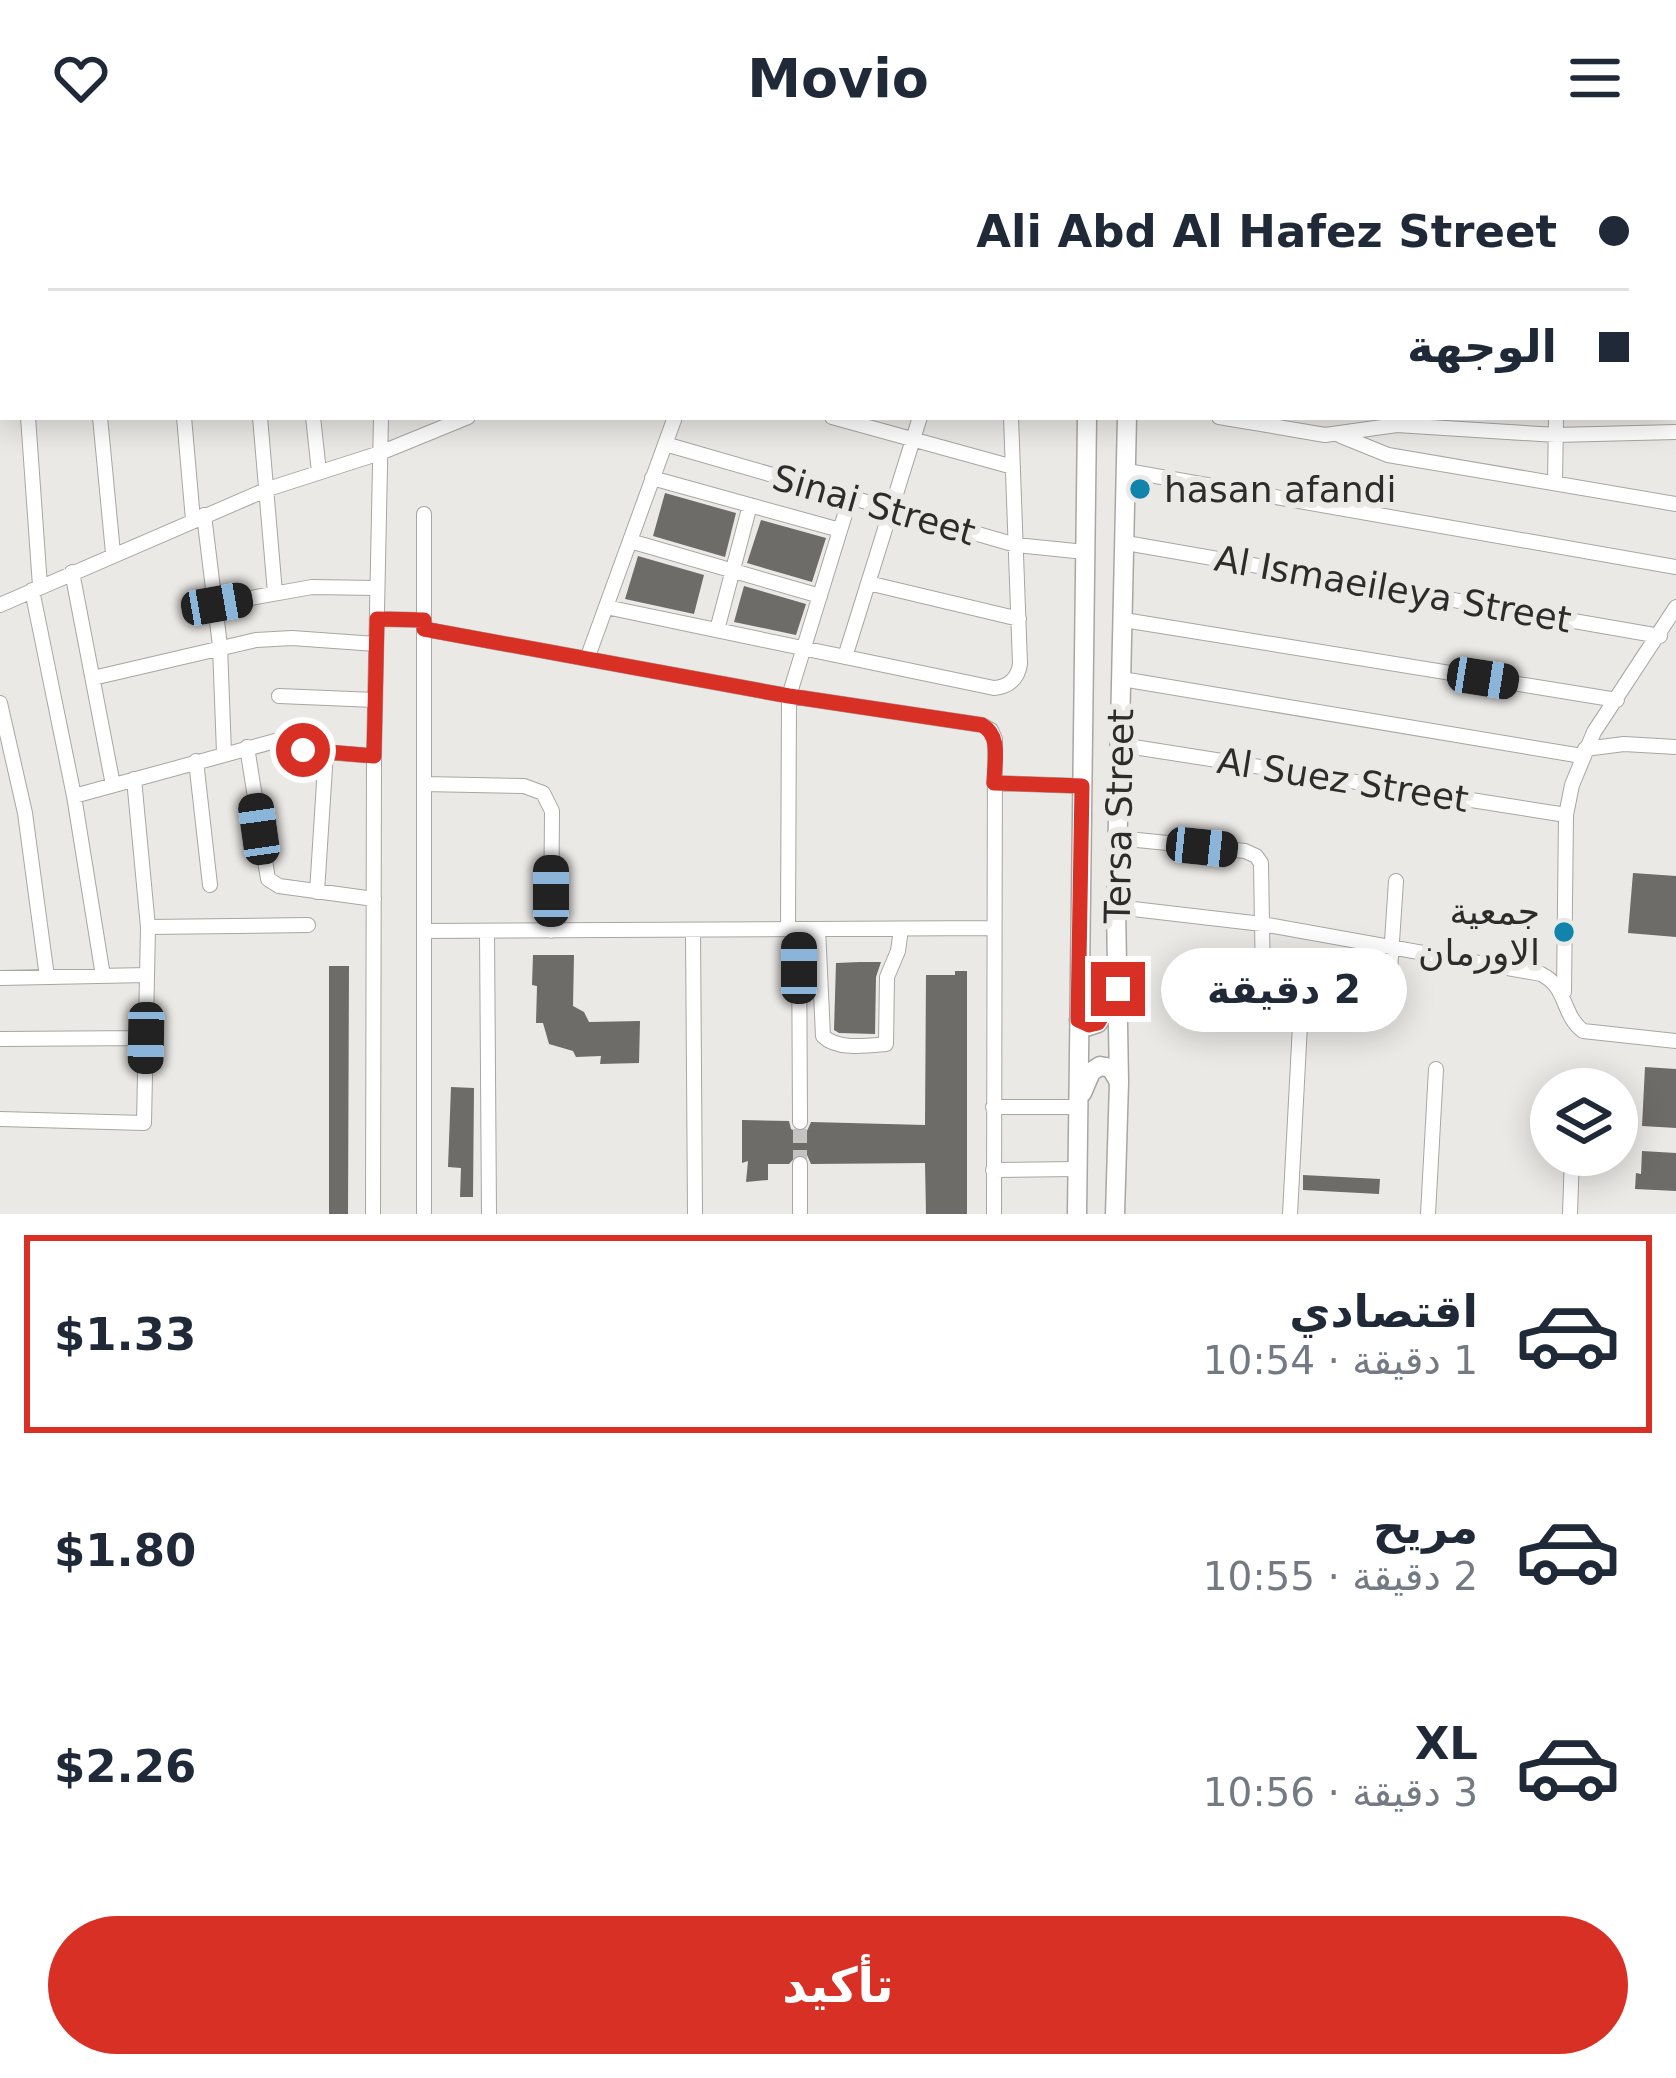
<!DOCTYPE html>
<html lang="ar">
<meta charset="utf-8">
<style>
body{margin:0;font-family:"DejaVu Sans",Cairo,sans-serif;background:#f6f6f7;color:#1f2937;direction:rtl;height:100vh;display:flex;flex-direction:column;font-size:45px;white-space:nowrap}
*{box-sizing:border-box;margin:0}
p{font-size:39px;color:#747a83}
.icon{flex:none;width:66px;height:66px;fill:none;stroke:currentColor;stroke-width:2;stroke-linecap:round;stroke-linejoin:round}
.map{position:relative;height:1058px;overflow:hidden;direction:ltr}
.drawer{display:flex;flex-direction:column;background:#fff;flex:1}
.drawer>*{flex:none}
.top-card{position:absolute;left:0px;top:0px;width:1677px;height:264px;box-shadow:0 6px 30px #0003;direction:rtl;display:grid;align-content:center;height:264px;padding:0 48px;background:#fff}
.buttons{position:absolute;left:1530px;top:912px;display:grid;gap:24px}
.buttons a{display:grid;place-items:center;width:108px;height:108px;border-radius:50%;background:#fff;box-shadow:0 6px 30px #0003;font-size:60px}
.end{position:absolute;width:54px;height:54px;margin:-27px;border:15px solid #d93025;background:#fff;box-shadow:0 0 0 6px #fff}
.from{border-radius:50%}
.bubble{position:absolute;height:84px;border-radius:42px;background:#fff;box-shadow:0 6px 30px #0003;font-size:39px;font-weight:700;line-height:84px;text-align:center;direction:rtl}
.car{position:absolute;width:36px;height:72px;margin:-36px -18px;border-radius:15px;box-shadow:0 0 9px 3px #0007;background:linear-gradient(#222 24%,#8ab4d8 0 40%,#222 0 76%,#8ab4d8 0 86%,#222 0)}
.top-card b{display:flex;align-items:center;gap:42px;height:114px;font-size:45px}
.top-card b+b{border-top:3px solid #e0e1e3}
.top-card i{width:30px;height:30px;background:#1f2937}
ul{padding:21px 0 0;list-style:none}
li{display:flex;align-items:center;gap:36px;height:198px;margin:0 24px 18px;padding:0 24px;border:6px solid transparent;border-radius:0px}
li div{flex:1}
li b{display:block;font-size:45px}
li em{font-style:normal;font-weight:700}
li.active{border-color:#d93025}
li>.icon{width:108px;height:108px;stroke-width:1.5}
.primary-button{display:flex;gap:24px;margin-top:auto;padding:24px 48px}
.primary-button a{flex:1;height:138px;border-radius:72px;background:#d93025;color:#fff;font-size:48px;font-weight:700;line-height:138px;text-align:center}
header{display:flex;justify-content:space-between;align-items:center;height:156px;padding:0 48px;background:#fff;font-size:54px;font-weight:700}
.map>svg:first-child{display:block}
</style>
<header><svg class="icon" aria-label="menu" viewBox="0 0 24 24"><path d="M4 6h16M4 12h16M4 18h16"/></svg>Movio<svg class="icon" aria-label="heart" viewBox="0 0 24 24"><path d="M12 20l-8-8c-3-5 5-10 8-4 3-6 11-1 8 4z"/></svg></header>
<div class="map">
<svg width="1676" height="1058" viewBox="0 0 1676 1058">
<rect width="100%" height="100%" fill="#ebe9e6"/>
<!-- building -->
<path fill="#6d6c69" d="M665 337 736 357 725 401 653 380Z
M761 364 826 382 812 426 747 407Z
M638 400 704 419 694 458 625 443Z
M744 430 806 448 796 479 734 466Z
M1633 717 1676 720V781L1628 777Z
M533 799H574L573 850 584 856 589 866 640 865 639 907 600 908 601 900 576 901 573 895 549 888 543 867H536L537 830 532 829Z
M860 806H881L876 821 875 878 839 877 834 874 836 807Z
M329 810H349L348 1058H329Z
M955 815H967V1058H926L925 1007 811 1008 807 999 799 997 789 1008H768V1024L746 1026 748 1005 742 1007V964L789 965 791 973 799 977 807 975 811 966 925 969 926 819H955Z
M1645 911 1676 913V972L1642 970Z
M451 931 474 932 473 1041H460L461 1012 448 1011Z
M1642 995 1676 997V1035L1635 1033 1636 1017 1641 1018Z
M1303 1019 1380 1023 1379 1038 1303 1034Z"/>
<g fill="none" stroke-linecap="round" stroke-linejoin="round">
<!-- minor-tunnel -->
<path stroke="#c5c3c1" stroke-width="14" stroke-dasharray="14 7" stroke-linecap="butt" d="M800 1008V966"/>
<defs>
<path id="minor" d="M10 0V3
M75 0V3
M160 0V3
M230 0 231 3
M308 0 309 3
M491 0V3
M558 0 559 3
M628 0V3
M692 0V3
M758 0V3
M1572 0 1573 3
M386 3V0
M797 3 801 0
M1355 3V0
M1674 90H1676
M1674 148H1676
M1674 169 1676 198
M0 240H3
M28 261 40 430
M100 261 113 397
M184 261 193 364
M260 261 275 437
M313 261 319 316
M832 261 1013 311
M1219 261 1325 279 1397 269 1556 279 1676 276
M1341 280 1388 299 1676 348
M665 288 1016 389 1085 396
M1127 315 1676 411
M652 322 840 374
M1555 327 1556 261
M204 359 220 490 224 597
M630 385 820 440
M1126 387 1660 480
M72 416 113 629
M868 427 1019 463
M32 434 74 640 103 820
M217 448 312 431 377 432
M0 449 268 333 380 297 468 261
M606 451 994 532C1009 531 1018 522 1020 508L1011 261
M377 463 424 464
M1124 464 1617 544
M424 473 789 540 982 569 991 574 995 583 994 1058
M717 474 750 349
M845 501 920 261
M587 503 675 261
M93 522 256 484 292 482 376 488
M1122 523 1582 600
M279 540 375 544
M0 547 25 657 47 821
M1121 589 1566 659
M247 591 268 723 279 730 374 743
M1585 593 1624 588 1676 591
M196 605 210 729
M994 627 1082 630
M424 628 524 630 543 637 552 655 551 775
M74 640 290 581 301 594 374 600
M1118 682 1245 695 1256 700 1261 707 1263 828
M317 736 326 596
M1116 751 1262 768 1541 818C1568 831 1561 858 1583 875L1676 885
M148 771 308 769
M788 773 789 540 850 342
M799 773 800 966
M818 773 823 880C837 894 866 890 886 888L887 821 898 795 901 773
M693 774 695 1058
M424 775 991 772
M487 775 489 1058
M0 822 147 819
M1564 836 1566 659 1572 629 1594 576 1676 451
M1388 846 1396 725
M0 883 146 882
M993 951H1078
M0 963 144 967 148 771 134 623
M800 1008V1058
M993 1014 1077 1013
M373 1058 374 600 381 261
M424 1058V358
M1290 1058 1300 869
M1428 1058 1436 913
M1570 1058 1572 999"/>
<path id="major" d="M1092 3V0
M1131 3V0
M1079 864 1089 870 1098 867 1115 838
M1082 937 1091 916 1100 910 1111 912 1119 926
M1077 1058 1087 261
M1115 1058 1119 926 1116 751 1127 261"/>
</defs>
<!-- minor casing -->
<use href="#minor" stroke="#a8a6a3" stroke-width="16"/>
<!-- major casing -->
<use href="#major" stroke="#a8a6a3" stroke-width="21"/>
<!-- minor -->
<use href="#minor" stroke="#fff" stroke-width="14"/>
<!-- major -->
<use href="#major" stroke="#fff" stroke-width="18"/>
</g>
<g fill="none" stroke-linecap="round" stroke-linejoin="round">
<!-- route -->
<path stroke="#d93025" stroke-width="15" d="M303 594 374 600 377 463 424 464V473L789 540 982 569C1002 580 994 607 994 627L1082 630 1078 864 1089 869 1098 867 1118 833"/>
</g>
<!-- markers -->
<g fill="#1084aa" stroke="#ebe9e6" stroke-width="4.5">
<circle cx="1140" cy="333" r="12"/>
<circle cx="1564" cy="776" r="12"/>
</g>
<g text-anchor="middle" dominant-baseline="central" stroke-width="12" stroke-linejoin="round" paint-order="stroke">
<!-- poi labels -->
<g font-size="36" fill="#2c2c2b" stroke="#ebe9e6" text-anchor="start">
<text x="1164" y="333">hasan afandi</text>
<text x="1540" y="755" text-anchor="end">جمعية<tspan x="1540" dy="41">الاورمان</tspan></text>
</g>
<!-- street labels -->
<g font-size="36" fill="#2c2c2b" stroke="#ebe9e6">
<text transform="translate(874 349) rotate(16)">Sinai Street</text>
<text transform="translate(1393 433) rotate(10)">Al Ismaeileya Street</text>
<text transform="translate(1343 624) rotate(9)">Al Suez Street</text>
<text transform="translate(1119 660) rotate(-89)">Tersa Street</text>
</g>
</g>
</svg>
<div class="buttons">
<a><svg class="icon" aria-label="layers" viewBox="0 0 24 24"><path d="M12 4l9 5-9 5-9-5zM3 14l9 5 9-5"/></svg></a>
</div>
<i class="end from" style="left:303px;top:594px"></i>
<i class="end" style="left:1118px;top:833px"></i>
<div class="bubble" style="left:1161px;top:792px;width:246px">2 دقيقة</div>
<i class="car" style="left:217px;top:448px;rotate:80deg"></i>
<i class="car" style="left:1483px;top:522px;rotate:99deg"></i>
<i class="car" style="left:259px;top:673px;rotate:352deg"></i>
<i class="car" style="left:1202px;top:691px;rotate:96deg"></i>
<i class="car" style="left:551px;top:735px;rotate:0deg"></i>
<i class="car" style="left:799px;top:812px;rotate:0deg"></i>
<i class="car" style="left:146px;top:882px;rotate:181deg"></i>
<div class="top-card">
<b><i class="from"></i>Ali Abd Al Hafez Street</b>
<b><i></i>الوجهة</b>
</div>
</div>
<section class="drawer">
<ul>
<li class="active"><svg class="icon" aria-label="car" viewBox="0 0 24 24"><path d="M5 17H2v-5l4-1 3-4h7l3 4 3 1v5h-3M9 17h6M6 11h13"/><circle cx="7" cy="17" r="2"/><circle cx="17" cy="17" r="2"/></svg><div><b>اقتصادي</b><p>1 دقيقة · 10:54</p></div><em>$1.33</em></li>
<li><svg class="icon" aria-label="car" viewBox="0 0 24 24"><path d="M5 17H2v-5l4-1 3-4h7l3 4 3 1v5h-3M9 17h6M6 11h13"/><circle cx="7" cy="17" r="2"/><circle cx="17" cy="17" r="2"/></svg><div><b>مريح</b><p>2 دقيقة · 10:55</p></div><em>$1.80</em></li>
<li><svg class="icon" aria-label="car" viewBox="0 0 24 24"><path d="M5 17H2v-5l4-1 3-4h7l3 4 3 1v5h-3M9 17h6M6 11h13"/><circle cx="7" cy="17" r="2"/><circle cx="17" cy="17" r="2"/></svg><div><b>XL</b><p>3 دقيقة · 10:56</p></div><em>$2.26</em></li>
</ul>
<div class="primary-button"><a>تأكيد</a></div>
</section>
